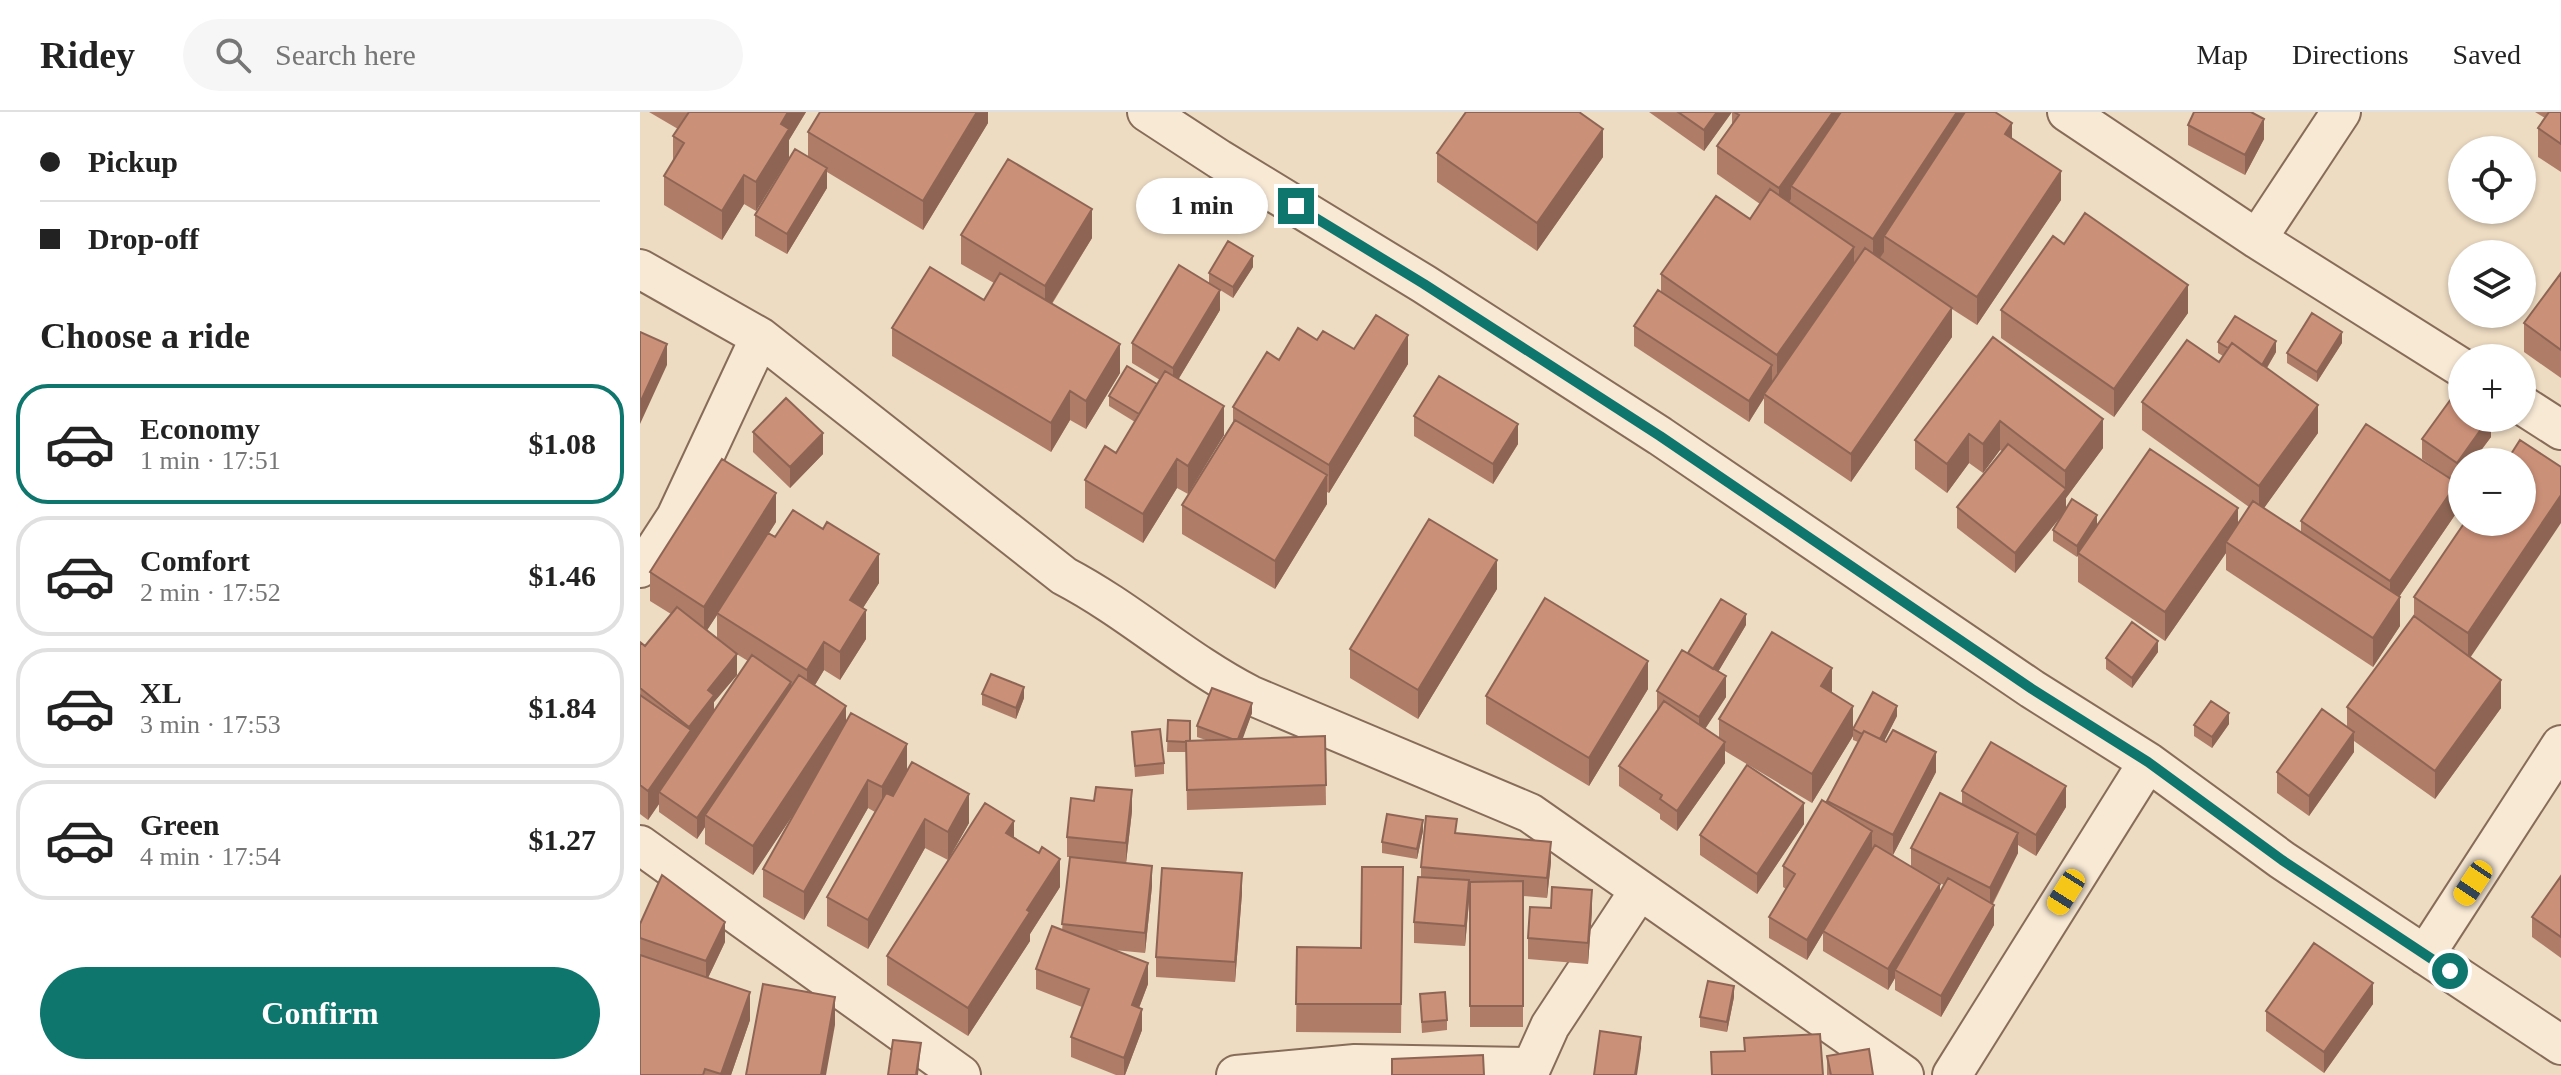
<!DOCTYPE html>
<meta charset="utf-8">
<style>
body{margin:0;font-family:"Times New Roman",serif;background:#f6f6f6;color:#222;height:100vh;display:flex;flex-direction:column;font-size:30px;white-space:nowrap}
*{box-sizing:border-box;margin:0}
p{font-size:26px;color:#767676}
.icon{flex:none;width:44px;height:44px;fill:none;stroke:currentColor;stroke-width:2;stroke-linecap:round;stroke-linejoin:round}
.map{position:relative;flex:1;overflow:hidden}
.panel{display:flex;flex-direction:column;background:#fff;width:640px}
.panel>*{flex:none}
.top-card{display:grid;align-content:center;height:176px;padding:0 40px;background:#fff}
.controls{position:absolute;left:1808px;top:24px;display:grid;gap:16px}
.controls a{display:grid;place-items:center;width:88px;height:88px;border-radius:50%;background:#fff;box-shadow:0 2px 6px #0004;font-size:40px}
.end{position:absolute;width:36px;height:36px;margin:-18px;border:10px solid #0f766e;background:#fff;box-shadow:0 0 0 4px #fff}
.from{border-radius:50%}
.bubble{position:absolute;height:56px;border-radius:28px;background:#fff;box-shadow:0 2px 6px #0004;font-size:26px;font-weight:700;line-height:56px;text-align:center}
.car{position:absolute;width:24px;height:48px;margin:-24px -12px;border-radius:10px;box-shadow:0 0 6px 2px #0007;background:linear-gradient(#f5c518 24%,#345 0 40%,#f5c518 0 76%,#345 0 86%,#f5c518 0)}
.top-card b{display:flex;align-items:center;gap:28px;height:76px;font-size:30px}
.top-card b+b{border-top:2px solid #e0e0e0}
.top-card i{width:20px;height:20px;background:#222}
ul{padding:0;list-style:none}
li{display:flex;align-items:center;gap:24px;height:120px;margin:0 16px 12px;padding:0 24px;border:4px solid #e0e0e0;border-radius:32px}
li div{flex:1}
li b{display:block;font-size:30px}
li em{font-style:normal;font-weight:700}
li.on{border-color:#0f766e}
li>.icon{width:72px;height:72px;stroke-width:1.5}
h2{padding:0 40px;font-size:36px;line-height:96px}
.button{display:flex;gap:16px;margin-top:auto;padding:16px 40px}
.button a{flex:1;height:92px;border-radius:48px;background:#0f766e;color:#fff;font-size:32px;font-weight:700;line-height:92px;text-align:center}
header{display:flex;align-items:center;gap:48px;box-sizing:border-box;height:112px;padding:0 40px;background:#fff;border-bottom:2px solid #e0e0e0}
header strong{font-size:38px}
nav{display:flex;gap:44px;margin-inline-start:auto;font-size:28px}
.search{width:560px;height:72px;background:#f6f6f6;display:flex;align-items:center;gap:20px;box-sizing:border-box;padding:0 28px;border-radius:44px;color:#767676;font-size:30px}
main{display:flex;flex:1;min-height:0}
.map>svg:first-child{display:block}
</style>
<header>
<strong>Ridey</strong>
<div class="search"><svg class="icon" aria-label="search" viewBox="0 0 24 24"><circle cx="10" cy="10" r="6"/><path d="M15 15l6 6"/></svg>Search here</div>
<nav><a>Map</a><a>Directions</a><a>Saved</a></nav>
</header>
<main>
<section class="panel">
<div class="top-card">
<b><i class="from"></i>Pickup</b>
<b><i></i>Drop-off</b>
</div>
<h2>Choose a ride</h2>
<ul>
<li class="on"><svg class="icon" aria-label="car" viewBox="0 0 24 24"><path d="M5 17H2v-5l4-1 3-4h7l3 4 3 1v5h-3M9 17h6M6 11h13"/><circle cx="7" cy="17" r="2"/><circle cx="17" cy="17" r="2"/></svg><div><b>Economy</b><p>1 min · 17:51</p></div><em>$1.08</em></li>
<li><svg class="icon" aria-label="car" viewBox="0 0 24 24"><path d="M5 17H2v-5l4-1 3-4h7l3 4 3 1v5h-3M9 17h6M6 11h13"/><circle cx="7" cy="17" r="2"/><circle cx="17" cy="17" r="2"/></svg><div><b>Comfort</b><p>2 min · 17:52</p></div><em>$1.46</em></li>
<li><svg class="icon" aria-label="car" viewBox="0 0 24 24"><path d="M5 17H2v-5l4-1 3-4h7l3 4 3 1v5h-3M9 17h6M6 11h13"/><circle cx="7" cy="17" r="2"/><circle cx="17" cy="17" r="2"/></svg><div><b>XL</b><p>3 min · 17:53</p></div><em>$1.84</em></li>
<li><svg class="icon" aria-label="car" viewBox="0 0 24 24"><path d="M5 17H2v-5l4-1 3-4h7l3 4 3 1v5h-3M9 17h6M6 11h13"/><circle cx="7" cy="17" r="2"/><circle cx="17" cy="17" r="2"/></svg><div><b>Green</b><p>4 min · 17:54</p></div><em>$1.27</em></li>
</ul>
<div class="button"><a>Confirm</a></div>
</section>
<div class="map">
<svg width="1921" height="963" viewBox="0 0 1921 963">
<rect width="100%" height="100%" fill="#eddbc2"/>
<g fill="none" stroke-linecap="round" stroke-linejoin="round">
<defs>
<path id="street" d="M507 0 579 47 784 172 1020 324 1392 577 1508 650 1642 748 1921 933
M1427 0 1617 127 1822 256
M1617 127 1701 0
M0 157 120 225 424 464C489 498 544 549 610 583L890 701 1264 963
M1882 293 1921 318
M0 456 10 445 36 405 120 225
M0 733 321 963
M1785 843 1921 633
M596 963 715 952 890 955
M888 963 910 914 999 779
M1312 963 1508 650"/>
</defs>
<!-- street casing -->
<use href="#street" stroke="#876c59" stroke-width="42"/>
<!-- street -->
<use href="#street" stroke="#f8e9d5" stroke-width="38"/>
</g>
<!-- wall -->
<path fill="#af7c67" fill-rule="evenodd" d="M9 0H166L149 28V46L116 99 104 92 82 128 24 93V64L33 49V24L38 17Z
M348 0V11L283 118 187 60V76L147 142 115 124V103L168 44V20Z
M1009 0H1092L1064 39Z
M1092 0H1355L1372 26 1421 88 1337 213 1312 197V225L1211 370 1124 311V286L1109 310 994 234V214L1021 180V162L1110 107 1120 92 1077 62V34L1092 12Z
M1895 0H1921V60L1898 45V16L1905 6Z
M1548 13 1624 27 1605 63 1548 33Z
M797 41 963 45 897 139 797 70Z
M321 123 452 126 412 192 480 261 446 317 430 308 411 340 252 244V216L344 188 354 171 321 152Z
M1424 132 1548 201 1474 305 1361 226V198Z
M613 155 593 186 569 171V161Z
M1921 161V266L1884 240V211Z
M580 198 538 268 584 323 548 382 537 376 503 431 445 396V368L476 341 495 310 469 294V284L517 272 520 268 492 251V231Z
M1353 225 1463 336 1426 386V397L1457 413 1598 412 1609 395 1502 318V290L1579 250 1583 244 1578 241V230L1636 240 1627 256 1678 321 1624 396 1661 421V409L1817 400 1759 485 1760 514 1733 555 1586 458V441L1525 529 1438 470V443L1437 445 1413 429V418L1424 401 1375 461 1317 416V395L1362 339 1360 338 1343 361 1329 351 1307 381 1275 357V328Z
M677 228 768 252 689 381 687 380V392L635 477 542 422V393L593 310V295L639 248Z
M1702 231 1677 270 1647 251V241Z
M774 304 878 332 853 372 774 324Z
M1851 306V325L1817 371 1782 347V327Z
M113 320 183 342 150 376 113 340Z
M136 410 129 421 239 471 223 496 226 527 200 568 184 558 175 573 206 609 329 711 308 748 285 736 228 837 187 814V785L235 700 228 696 164 808 123 785V757L156 698 113 763 65 732V715L57 727 19 700V692L8 708 0 702V530L5 534 31 502 10 489V460ZM77 503V526L67 518ZM95 541 108 549 74 599V590L97 563Z
M1825 410 1831 545 1861 596 1795 687 1714 629V640L1669 704 1637 681V660L1707 615V595L1774 504V485Z
M857 477 778 607 710 566V537Z
M1106 513 1078 560 1086 585 1065 617 1079 627V607L1192 581 1213 616 1257 604 1244 629 1296 660 1253 743 1271 755V736L1322 692V679L1426 695 1396 744 1378 733V741L1353 792 1354 813 1301 905 1255 878V866L1248 878 1183 839V821L1167 848 1129 826V805L1146 777 1143 775V754L1187 691 1218 630 1213 628V624L1172 691 1085 639V651L1037 719 1020 707V702L979 674V654L1017 600V579L1048 541ZM1289 766 1304 773 1300 781Z
M1518 540 1492 576 1466 557V546Z
M1008 577 949 674 846 612V584Z
M342 582 384 586 376 607 342 593Z
M612 601 602 627 685 624 686 693 547 698 546 640H527L528 608 550 629 566 628 557 625V614Z
M1589 612 1572 636 1554 624V613Z
M492 620 524 651V662L495 665Z
M492 699 486 751 512 774 505 841 474 838 508 872 499 896 502 918 485 963H476L431 945V925L442 895 396 877V857L422 818 430 745H427V725Z
M1164 712 1117 782 1060 743V723Z
M783 719 777 747 742 741V730Z
M817 721 911 750 907 786 883 784V915H830V779L825 834 774 831V810L781 765V755Z
M374 726 420 775 390 822V829L328 924 247 873V844Z
M763 755 761 921 656 920 657 835 721 836Z
M1921 764V846L1892 825V805Z
M602 781 595 870 516 865V845Z
M911 796 952 799 948 852 888 847V826Z
M0 812 85 830 68 866 110 908 91 963H0Z
M780 882 807 908V918L782 921Z
M1094 885 1087 920 1060 915V905Z
M1733 892 1684 961 1626 919V899Z
M1187 944 1233 963H1187Z"/>
<!-- shaded-wall -->
<path fill="#8e6554" d="M148 0H166L149 28V46L116 99V70L141 12Z
M337 0H348V11L283 118V89Z
M1077 0H1092L1064 39V18Z
M1193 0H1213L1151 74V87L1139 105V76Z
M1317 0H1336L1244 124V140L1233 156V127Z
M1624 7V27L1605 63V43Z
M1372 11V40L1365 22Z
M963 17V45L897 139V111Z
M187 56V76L147 142V122Z
M1421 59V88L1337 213V185Z
M104 63V92L82 128V99Z
M452 97V126L405 202V174Z
M1214 135V164L1137 272V243Z
M613 144V155L593 186V175Z
M1548 173V201L1474 305V277Z
M580 178V198L533 276V256Z
M1312 196V225L1211 370V342Z
M1702 220V231L1677 270V260Z
M768 223V252L689 381V353Z
M1636 229V240L1620 267V256Z
M27 232V253L0 312V291Z
M480 232V261L446 317V289Z
M1132 253V274L1124 282V286L1109 310V289Z
M430 279V308L411 340V311Z
M1678 293V321L1619 403V374Z
M584 294V323L548 382V354Z
M1849 306H1851V325L1832 350H1822V364L1817 371V351Z
M1463 307V336L1426 386V398L1375 461V441L1425 379V359Z
M1360 309V338L1343 361V332Z
M878 312V332L853 372V352Z
M183 321V342L150 376V355Z
M1329 322V351L1307 381V352Z
M537 347V376L503 431V402Z
M687 363V392L635 477V449Z
M1817 371V400L1750 498V469Z
M136 381V410L78 501H77V503L64 523V495Z
M1921 383V411L1828 549V521Z
M1598 396V425L1586 430V441L1525 529V500Z
M1457 403V414L1437 445V434Z
M239 442V471L210 516V488Z
M857 448V477L778 607V578Z
M1760 485V514L1733 555V526Z
M226 498V527L200 568V540Z
M1106 502V513L1072 570V559Z
M1518 529V540L1492 576V566Z
M184 530V558L167 586V558Z
M97 542V563L74 590V603L19 680V692L8 708V679L49 620V615L68 578Z
M1008 549V577L949 674V646Z
M1192 556V585L1181 574Z
M1086 564V585L1059 626V605Z
M1861 568V596L1795 687V659Z
M151 570V590L65 703V715L57 727V706Z
M384 575V586L376 607V596Z
M612 591V601L598 640V629Z
M206 594V623L113 763V734Z
M1213 594V624L1172 691V662Z
M1257 594V604L1238 641V630Z
M1589 601V612L1572 636V625Z
M1714 620V640L1669 704V684Z
M1085 630V651L1037 719V699Z
M267 632V660L242 704V675Z
M1296 640V660L1253 743V723Z
M228 668V696L164 808V780Z
M1426 674V695L1396 744V723Z
M492 678V699L486 751V731Z
M329 682V711L308 748V720Z
M1164 691V712L1117 782V762Z
M285 707V736L228 837V808Z
M783 708V719L777 747V737Z
M374 709V738L366 721Z
M1232 719V739L1167 848V828Z
M1378 721V741L1350 796V776Z
M911 730V750L907 786V766Z
M420 747V775L390 822V829L328 924V896L387 798Z
M512 754V774L505 841V821Z
M602 761V781L595 870V850Z
M829 768V789L825 834V814Z
M1300 772V793L1255 858V866L1248 878V857Z
M952 778V799L948 852V831Z
M1354 793V813L1301 905V884Z
M85 810V830L66 870V849Z
M508 851V872L492 914V893Z
M1733 871V892L1684 961V940Z
M1094 874V885L1087 920V910Z
M110 880V908L91 963H81Z
M195 885V913L186 963H181Z
M502 897V918L485 963H484V946Z
M1001 925V936L997 963H995Z
M281 931 278 963H276Z"/>
<!-- building -->
<path fill="#cb9078" stroke="#8e6554" stroke-width="2" d="M49 0H148L141 12 149 17 116 70 104 63 82 99 24 64 44 31 33 24Z
M180 0H337L283 89 168 20Z
M826 0H939L963 17 897 111 797 41Z
M1038 0H1077L1064 18Z
M1094 0H1193L1139 76 1077 34 1099 3Z
M1201 0H1317L1233 127 1151 74Z
M1325 0H1355L1372 11 1365 22 1421 59 1337 185 1244 124Z
M1554 0H1611L1624 7 1605 43 1548 13Z
M1909 0H1921V32L1898 16Z
M155 37 187 56 147 122 115 103Z
M368 47 452 97 405 174 321 123Z
M1130 77 1214 135 1137 243 1021 162 1076 84 1110 107Z
M1445 101 1548 173 1474 277 1361 198 1413 124 1424 132Z
M588 129 613 144 593 175 569 161Z
M1225 136 1312 196 1211 342 1124 282Z
M539 153 580 178 533 256 492 231Z
M290 155 344 188 360 161 480 232 446 289 430 279 411 311 252 216Z
M1921 161V238L1884 211Z
M1018 178 1132 253 1109 289 994 214Z
M1672 201 1702 220 1677 260 1647 241Z
M736 203 768 223 689 353 593 295 627 240 639 248 658 216 677 228 683 219 714 237Z
M1595 204 1636 229 1622 253 1592 231 1588 236 1578 230Z
M0 220 27 232 0 291Z
M1353 225 1463 307 1425 359 1360 309 1343 332 1329 322 1307 352 1275 328Z
M1547 228 1579 250 1592 231 1678 293 1619 374 1502 290Z
M487 254 517 272 499 302 469 284Z
M525 259 584 294 548 354 537 347 503 402 445 368 465 334 476 341Z
M799 264 878 312 853 352 774 304Z
M1816 280 1822 284V306H1849L1817 351 1782 327Z
M146 286 183 321 150 355 113 320Z
M595 308 687 363 635 449 542 393Z
M1726 312 1817 371 1750 469 1661 409Z
M1880 328 1921 355V383L1828 521 1774 485 1825 410H1882V350H1866Z
M1368 332 1426 377 1375 441 1317 395Z
M1510 337 1598 396 1525 500 1438 441Z
M82 347 136 381 64 495 10 460Z
M1432 387 1457 403 1437 434 1413 418Z
M1613 389 1760 485 1733 526 1586 430Z
M153 398 183 417 187 410 239 442 210 488 226 498 200 540 184 530 167 558 77 501 128 421 135 425Z
M789 407 857 448 778 578 710 537Z
M905 486 1008 549 949 646 846 584Z
M1081 487 1106 502 1073 557 1048 541Z
M37 495 97 542 68 578 74 583 49 615 0 576V530L5 534Z
M1774 504 1861 568 1795 659 1707 595Z
M1492 510 1518 529 1492 566 1466 546Z
M1132 520 1192 556 1181 574 1213 594 1172 662 1079 607Z
M1042 538 1086 564 1059 605 1017 579Z
M112 543 151 570 57 706 19 680Z
M351 562 384 575 376 596 342 582Z
M159 563 206 594 113 734 65 703Z
M572 576 612 591 598 627H592L557 614Z
M1233 580 1257 594 1240 627 1224 619 1222 622 1213 617Z
M0 583 51 618 8 679 0 673Z
M1024 589 1085 630 1037 699 1020 687 1022 683 979 654Z
M1571 589 1589 601 1572 625 1554 613Z
M1682 597 1714 620 1669 684 1637 660Z
M211 601 267 632 242 675 228 668 164 780 123 757Z
M528 608 550 609V629H546V630L527 629Z
M520 617 524 651 495 654 492 620Z
M1253 618 1296 640 1253 723 1187 689 1224 619 1246 630Z
M685 624 686 673 547 678 546 629Z
M1351 630 1426 674 1396 723 1322 679Z
M272 650 329 682 308 720 285 707 228 808 187 785 246 681 253 684Z
M1107 653 1164 691 1117 762 1060 723Z
M456 675 492 678 486 731 427 725 431 686 454 689Z
M1300 681 1378 721 1350 776 1271 736Z
M1182 688 1232 719 1167 828 1129 805 1155 762 1143 754Z
M345 691 374 709 366 721 399 741 402 735 420 747 387 798 390 800 328 896 247 844Z
M747 702 783 708 777 737 742 730Z
M786 704 817 707 815 721 911 730 907 766 781 755Z
M1235 733 1300 772 1248 857 1183 819Z
M430 745 512 754 505 821 422 812Z
M722 755H763L761 892H656L657 835 721 836Z
M522 756 602 761 595 850 516 845Z
M22 763 85 810 66 849 0 826V812Z
M1921 764V825L1892 805Z
M778 765 829 768 825 814 774 810Z
M1308 766 1354 793 1301 884 1255 858Z
M883 769V894H830V770Z
M912 775 952 778 948 831 888 826 890 795 911 796Z
M412 814 508 851 492 893 502 897 484 946 431 925 449 877 396 857Z
M1674 831 1733 871 1684 940 1626 899Z
M0 843 110 880 81 962 65 957 63 963H0Z
M1068 869 1094 874 1087 910 1060 905Z
M123 872 195 885 181 963H106Z
M805 880 807 908 782 910 780 882Z
M960 919 1001 925 995 963H954Z
M1180 922 1183 963H1072L1071 940 1105 939 1104 926Z
M253 928 281 931 276 963H248Z
M1229 937 1233 963H1191L1187 944Z
M843 943 844 963H752V947Z"/>
<g fill="none" stroke-linecap="round" stroke-linejoin="round">
<!-- route -->
<path stroke="#0f766e" stroke-width="10" d="M656 94 784 172 1020 324 1392 577 1508 650 1642 748 1810 859"/>
</g>
</svg>
<div class="controls">
<a><svg class="icon" aria-label="locate" viewBox="0 0 24 24"><circle cx="12" cy="12" r="6"/><path d="M12 2v4M12 18v4M2 12h4M18 12h4"/></svg></a>
<a><svg class="icon" aria-label="layers" viewBox="0 0 24 24"><path d="M12 4l9 5-9 5-9-5zM3 14l9 5 9-5"/></svg></a>
<a>+</a>
<a>−</a>
</div>
<i class="end from" style="left:1810px;top:859px"></i>
<i class="end" style="left:656px;top:94px"></i>
<div class="bubble" style="left:496px;top:66px;width:132px">1 min</div>
<i class="car" style="left:1833px;top:771px;rotate:214deg"></i>
<i class="car" style="left:1426px;top:780px;rotate:212deg"></i>
</div>
</main>
